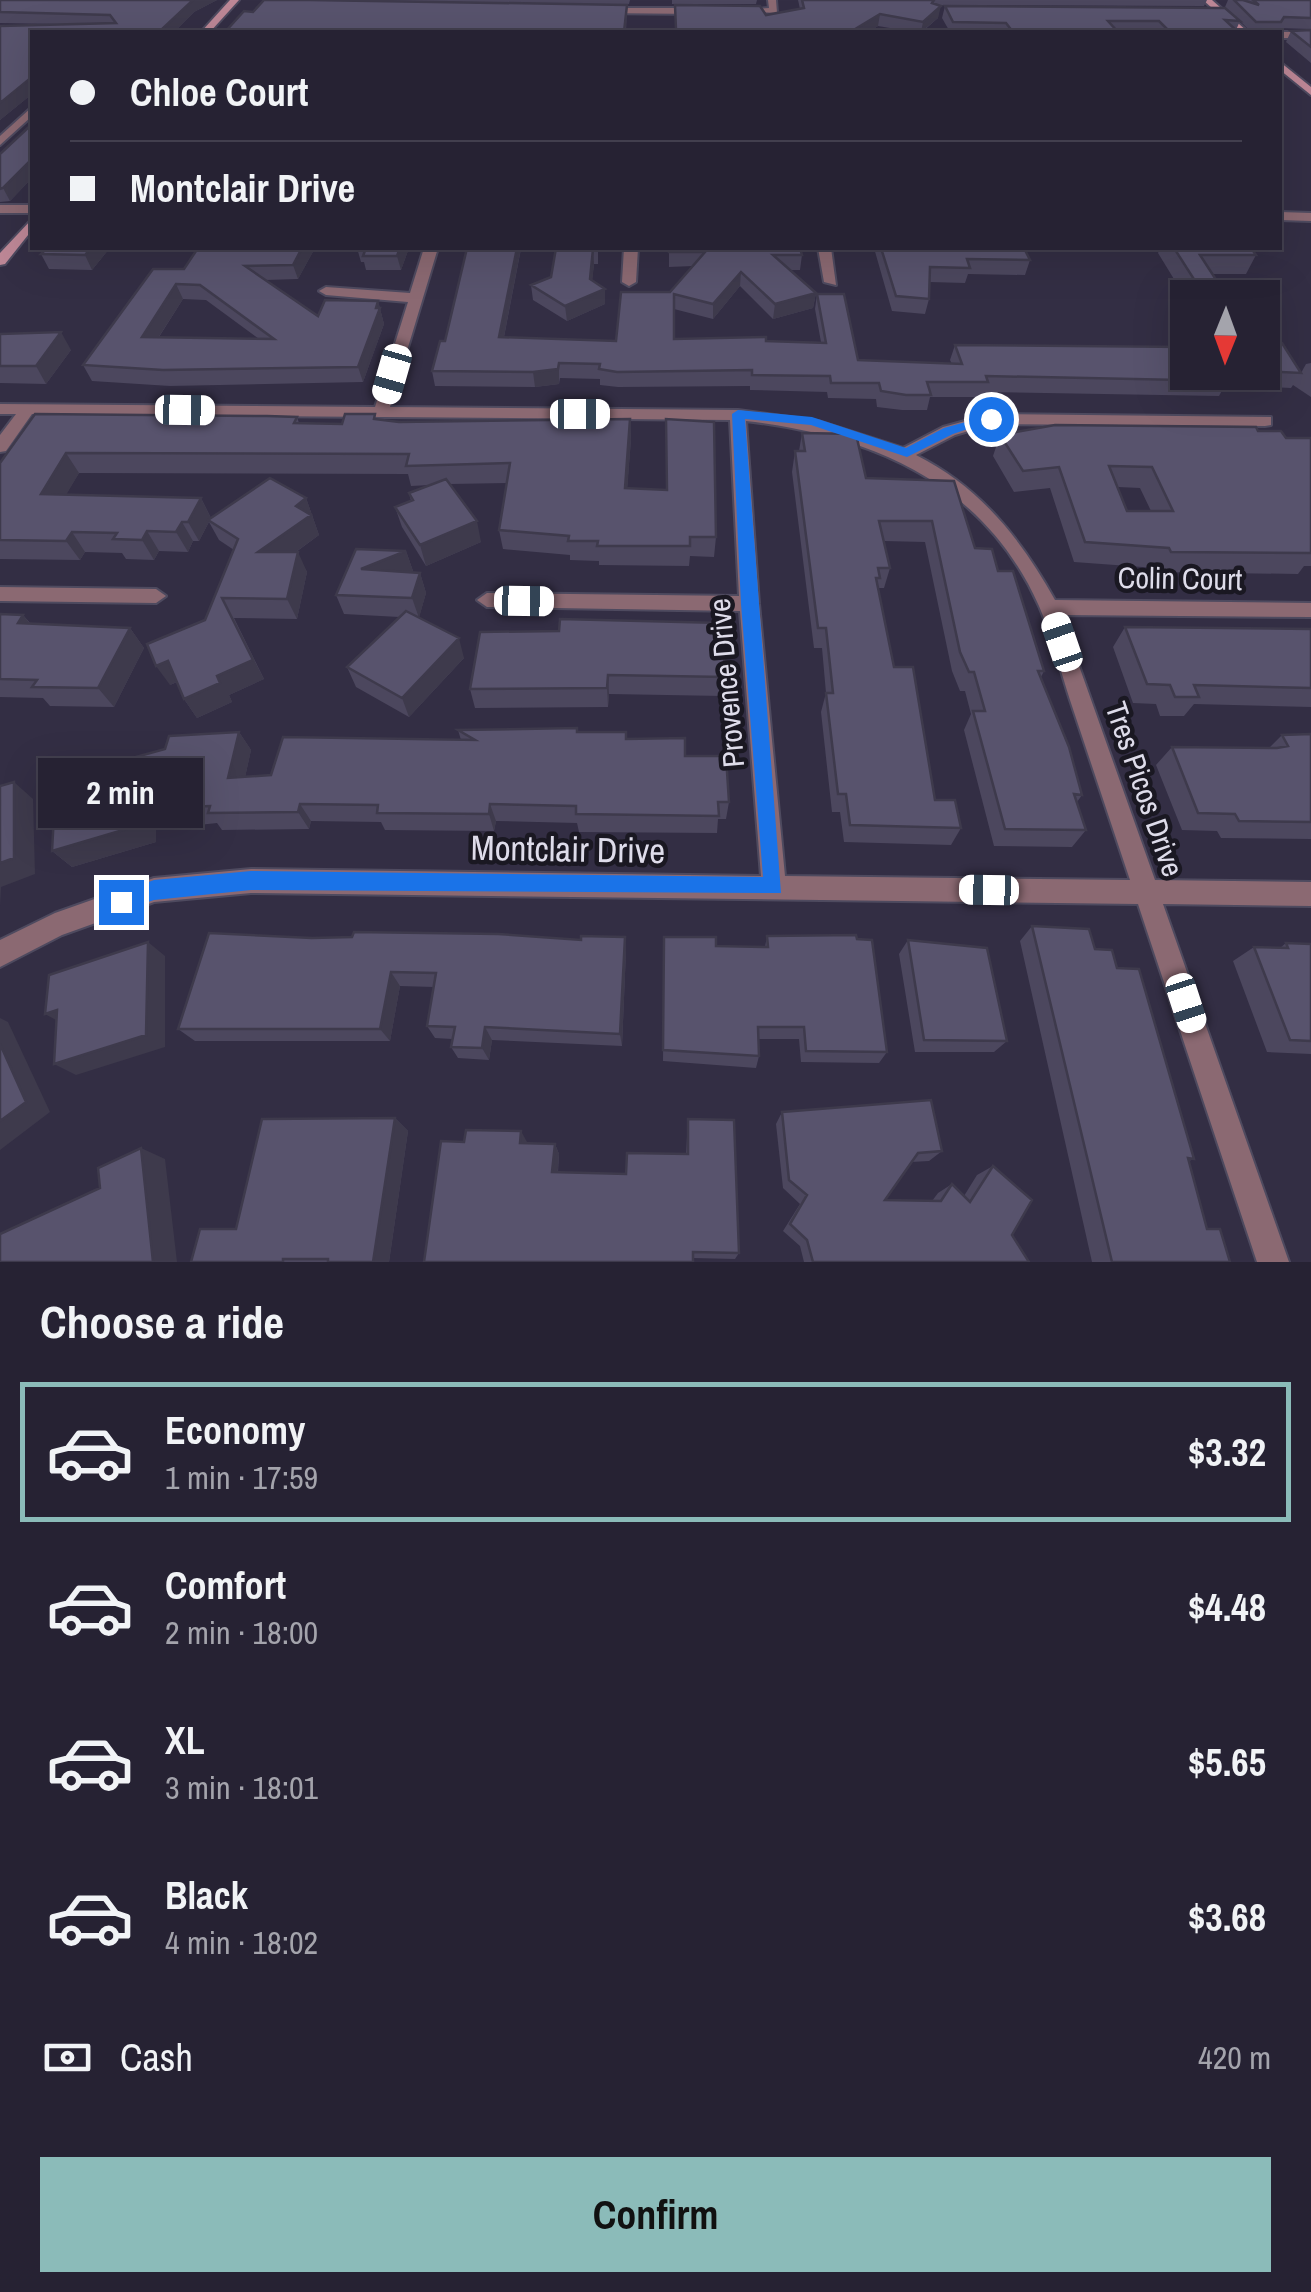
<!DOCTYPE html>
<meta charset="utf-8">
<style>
body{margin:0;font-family:"Archivo Narrow",sans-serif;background:#322f3f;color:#f1f3f6;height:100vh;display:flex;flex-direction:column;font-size:38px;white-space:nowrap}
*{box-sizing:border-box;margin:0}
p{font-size:32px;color:#a4a4ac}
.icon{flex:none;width:55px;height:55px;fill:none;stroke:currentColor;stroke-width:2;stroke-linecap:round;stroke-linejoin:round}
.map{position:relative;height:1262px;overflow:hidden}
.details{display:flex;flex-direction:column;background:#262233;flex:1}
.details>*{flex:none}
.banner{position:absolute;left:30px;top:30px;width:1252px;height:220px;border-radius:0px;box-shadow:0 10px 40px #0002,0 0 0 2px #423f4e;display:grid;align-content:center;height:220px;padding:0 40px;background:#262233}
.needle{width:65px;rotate:181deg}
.buttons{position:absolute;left:1170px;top:280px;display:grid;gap:20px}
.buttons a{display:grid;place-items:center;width:110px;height:110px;border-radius:0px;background:#262233;box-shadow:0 10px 40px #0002,0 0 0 2px #423f4e;font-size:50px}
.end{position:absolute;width:45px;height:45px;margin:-22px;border:12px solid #1a73e8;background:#fff;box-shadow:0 0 0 5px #fff}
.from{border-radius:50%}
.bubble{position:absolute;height:70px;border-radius:0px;background:#262233;box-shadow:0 10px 40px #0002,0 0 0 2px #423f4e;font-size:32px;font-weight:700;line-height:70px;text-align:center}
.car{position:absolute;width:30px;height:60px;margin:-30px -15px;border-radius:12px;box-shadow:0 0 8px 2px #0007;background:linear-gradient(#fff 24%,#345 0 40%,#fff 0 76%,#345 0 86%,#fff 0)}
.banner b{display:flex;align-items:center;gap:35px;height:95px;font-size:38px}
.banner b+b{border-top:2px solid #423f4e}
.banner i{width:25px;height:25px;background:#f1f3f6}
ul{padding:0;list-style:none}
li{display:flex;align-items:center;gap:30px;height:140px;margin:0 20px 15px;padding:0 20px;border:5px solid transparent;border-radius:0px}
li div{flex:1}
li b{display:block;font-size:38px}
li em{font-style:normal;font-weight:700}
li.selected{border-color:#8bbbb9}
li>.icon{width:90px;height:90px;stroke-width:1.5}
h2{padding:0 40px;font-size:45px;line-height:120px}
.pay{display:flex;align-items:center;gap:25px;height:110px;padding:0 40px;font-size:38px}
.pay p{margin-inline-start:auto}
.button{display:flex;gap:20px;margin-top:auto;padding:20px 40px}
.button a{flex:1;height:115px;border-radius:0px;background:#8bbbb9;color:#111;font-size:40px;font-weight:700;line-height:115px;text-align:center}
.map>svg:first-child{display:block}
</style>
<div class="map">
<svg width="1311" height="1262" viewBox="0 0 1311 1262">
<rect width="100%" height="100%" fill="#332e44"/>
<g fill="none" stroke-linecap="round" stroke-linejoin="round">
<defs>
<path id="street" d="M768 0H776L777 13 733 11 769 8Z
M602 8H698L702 11 698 14 599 13Z
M1279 32H1311V38H1280Z
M32 107V116L0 145V136Z
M0 205H32V213H0Z
M1280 212 1311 213V221L1280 220Z
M424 248H438L390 407 738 410 818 421 903 448 943 427 991 414 1271 417V425L1265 426 992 424 955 435 916 455C980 487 1021 539 1055 600L1311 603V617L1061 615 1155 880 1311 882V906L1163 904 1289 1262H1257L1138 904 251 893 154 902 62 935 0 967V940L55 913 154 878 251 869 761 876 740 611 487 607 477 600 487 593 739 596 730 420 32 414 6 451 0 452V435L16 414H0V404L375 407 408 302 326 295 319 291 326 287 410 293ZM746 421C873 436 984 483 1039 606 1052 636 1060 669 1070 700 1090 760 1110 820 1130 880L785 876 759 604Z
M624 248H638L636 282 629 286 622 282Z
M818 248H831L836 285 824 282Z
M0 587 156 589 166 596 156 603 0 601Z"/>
<path id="secondary" d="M230 0H239L210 32H201Z
M1203 0H1212L1248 32H1239Z
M1280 62 1311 87V95L1280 70Z
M32 219V230L5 264 0 265V253Z"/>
</defs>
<!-- street casing -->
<use href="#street" stroke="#4e4a5f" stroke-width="4"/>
<!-- secondary casing -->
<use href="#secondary" stroke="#4e4a5f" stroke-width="4"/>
<!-- street -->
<use href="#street" fill="#8b6972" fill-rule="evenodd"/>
<!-- secondary -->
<use href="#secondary" fill="#bd8796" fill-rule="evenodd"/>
</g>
<!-- wall -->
<path fill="#4c475e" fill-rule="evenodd" d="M0 0H217L194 12 174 32H32V94L0 120V26L56 24 0 23Z
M332 0H630L629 4H530L627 5 626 32H225L253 12Z
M672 0H757L756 4H672Z
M798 0H1207L1204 6 939 5 938 18 922 32H913L878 26 868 32H668L800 9Z
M1228 0H1311V29L1279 28 1276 32H1251L1240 21 1236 30 1238 32H950L942 18 945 6 1233 15 1225 7Z
M1311 30V63L1286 42 1291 31Z
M32 124V178L10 201 0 202V154Z
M41 248H133L109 249 92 270 49 269 41 254 43 252Z
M198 248H315L298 279 266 280 318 316 378 301 384 324 363 382 170 386 92 381 83 365 184 269ZM183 299 206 300 259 339 159 337Z
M357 248H409L401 270H366L364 262H361Z
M467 248H598V264H594L592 280 605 289V304L567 321 533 300 531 285 551 277 556 248 521 249 504 337 616 341 670 292 693 266 669 267V248L802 255 800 270H790L816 293 813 308 773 319 740 286 713 319 674 309V339L821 342 815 309 817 294 858 360 952 364 950 360 955 345 1188 372H1262V342L1301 373 1306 364 1311 363V397L1293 385 1291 388 1225 385 1219 396 985 392 983 397H930L927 410H902L877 407 876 399 828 398 827 392 750 390V386L618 387 600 385V379L560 378 559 384 535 387 435 386 432 371 445 341Z
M874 248H1024L1030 260 1025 275 968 274 965 283 930 282 929 299 925 314 892 311Z
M1160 248H1251L1256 255 1246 274H1212L1226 295 1225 298H1188V302L1158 253Z
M0 334 71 350 46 384 0 383Z
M297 417 299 423 342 424 377 420 399 422 630 419 631 439 627 488 716 537 714 557 690 556 689 566 599 565V561L570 560V555L503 549 499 530 507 483 450 484 481 542 426 566 402 527 395 507 411 501 409 493 430 485 411 486 408 474 79 473 66 494 201 498 211 518 306 498 319 535 296 552 307 572 297 619 234 618 264 679 229 695 232 702 197 718 184 699 177 682 170 685 205 620 234 550 219 540 209 522 199 541H193L188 552 159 551 154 560 126 559 122 553 85 552 80 560 0 559V463Z
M1258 431 1286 438H1311V566H1304L1298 574 1158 572 1156 568 1074 562 1050 488 1014 492 993 456 1000 435ZM1118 487 1140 488 1151 511H1127Z
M802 433 866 478 975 548 998 571 1044 671 1041 677 1082 795 1077 802 1086 830 1072 847 994 846 964 730 971 714 965 691H960L952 671 925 542 884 541 890 568 884 588H878L894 667 935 800 961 828 951 845 844 842 840 812H832L821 712 826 693 822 648H814L792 472 795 451H799Z
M406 551 413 571 410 572 420 573 426 593 419 617 464 658 409 717 356 687 347 667 399 617 344 614 336 595Z
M0 614 23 615 30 623 130 628 144 648 114 707 50 706 43 698 0 697Z
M1125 627 1311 629V707L1194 704 1184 716H1160L1156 704 1133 703 1113 647Z
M480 632 725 677 723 696 609 694 608 707 475 708 470 689Z
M458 730 578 732 626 739 685 756 729 802 726 819H718L717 833 579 832 577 823 496 821 494 831 385 830 381 822 311 821 309 829 222 830 217 823 199 825 190 813 156 816V842L72 867 52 851 239 732 251 750 245 777 271 775 461 740Z
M1311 734V839L1221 838 1217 831 1182 830 1156 765 1172 747 1269 748 1282 735Z
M1032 926 1095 949 1117 968 1194 1159 1189 1161 1207 1229 1230 1262H1092L1020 941Z
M767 936 887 1052 879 1063 801 1062 799 1039H759V1056L756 1068 663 1061 664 937 716 946 765 947Z
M625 937 626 951 622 1046 492 1040 489 1060 458 1058 451 1047 452 1039 435 1038 427 1026 434 987 400 986 390 1041H195L178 1029 312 938 581 940Z
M908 940 1007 1041 994 1052H915L899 954Z
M1286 943 1311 944V1054L1267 1052 1233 961 1254 947 1280 948Z
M782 1112 942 1151 929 1161 911 1162 885 1200 932 1201 938 1193 952 1184 964 1196 977 1175 993 1166 1012 1235 1029 1262H804L800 1246 783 1231 800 1204 783 1188 776 1124Z
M395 1118 408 1131 389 1262H191Z
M688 1119 739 1253 735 1259 693 1258 424 1262 527 1142V1143L555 1144 559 1154 558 1172 626 1174 686 1154Z"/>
<!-- shaded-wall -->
<path fill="#3e3a4c" d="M193 0H217L194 12 174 32H159Z
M941 6 938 18 921 32 923 22Z
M880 14 878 26 868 32H852V31Z
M32 77V94L0 120V103Z
M32 159V178L10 201 3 188Z
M91 248H108L109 249 92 270 85 255Z
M302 248H315L298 279 293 265Z
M400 248H409L401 270 397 256Z
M517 248H521L501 352 499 337Z
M593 249 594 264 591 294 590 279Z
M741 272 740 286 713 319V304Z
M176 284 183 299 149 352 142 337Z
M605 289V304L567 321 565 306Z
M816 293 813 308 773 319 775 304Z
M378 301 384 324 363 382 358 367Z
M61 332 71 350 46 384 36 366Z
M559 363V384L535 387 533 372Z
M630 419 631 439 626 508 625 488Z
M66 453 79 473 55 514 41 494Z
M201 498 211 518 199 541 188 522Z
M306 498 319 535 268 572 258 552 296 506Z
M477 521 481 542 426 566 420 545Z
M182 522 193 541 188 552 176 532Z
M147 531 159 551 154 560 142 540Z
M72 532 85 552 80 560 66 541Z
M406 551 413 571 369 590 361 569Z
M298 552 307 572 297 619 287 599Z
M420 573 426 593 419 618 412 598Z
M222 598 264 679 229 695 232 702 197 718 184 699 217 676Z
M23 615 39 635 18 623Z
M130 628 144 648 114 707 98 688Z
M459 638 464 658 409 717 402 698Z
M168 661 181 680 170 685 156 666Z
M608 675 609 694 608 707 607 688Z
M239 732 251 750 241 796 228 778Z
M14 782 33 799 35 874 1 887 0 906V863Z
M140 798 156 816V842L72 867 52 851Z
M300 804 311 821 309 829 298 812Z
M490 804 496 821 494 831 489 814Z
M625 937 626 951 622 1046 620 1034Z
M148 942 165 956V1047L76 1075 54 1064Z
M391 972 400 986 390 1041 380 1029Z
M57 1010 67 1026 45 1014Z
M0 1018 8 1022 50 1112 0 1150Z
M485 1027 492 1040 489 1060 482 1048Z
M395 1118 408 1131 389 1262H373Z
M521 1131 527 1142 526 1153 520 1143Z
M555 1144 559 1154 557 1181 552 1172Z
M141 1148 165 1159 177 1262H153Z"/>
<!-- building -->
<path fill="#58536d" stroke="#3e3a4c" stroke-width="2.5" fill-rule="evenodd" d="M0 0H193L159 32H95L92 30 88 32H32V77L0 103V26L116 23 110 15 0 12Z
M264 0H310L627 5 624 32H225L244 11 253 12Z
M802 0H934L932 3 941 6 923 22 880 14 852 31 853 32H668V30H676L675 5 760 6 766 15 804 8Z
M1234 0H1243L1259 5 1253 0H1311V18L1284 17 1281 22H1256Z
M945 6 1225 8 1240 21 1225 20 1238 32H1170L1159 21H1108L1118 32H1013L1006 23 953 22Z
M1311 30V47L1291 31Z
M32 124V159L3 188 0 189V154Z
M41 248H91L85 255 41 254 47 248Z
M198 248H302L293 265 245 266 318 316 325 300 378 301 376 308H380L358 367 163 370 83 365 153 269H184ZM176 284 200 285 274 339 142 337Z
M366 248H400L397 256H363Z
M467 248H517L499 337 616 341 621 292H670L705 252H669V248H800L802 255H773L816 293 775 304 741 272 713 304 674 294V339L766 337V341L826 343 817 294H844L858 360 962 364 955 345 1188 347V372H1222L1228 381 986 376 988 382H927L931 395H906L881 391 879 383H831L830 376 752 375V370L617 372 599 369 600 364 559 363 558 369 533 372 432 371 440 341H445Z
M556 248H598V249H593L590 279 605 289 565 306 531 285 551 277Z
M881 248H1024L1030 260 967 259 970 268 930 267 929 299 896 296Z
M1174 248H1251L1256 255H1200L1226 295H1204Z
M61 332 36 366H0V334Z
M1262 342 1282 343 1301 373 1262 371Z
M35 414 267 416 297 417 294 423 342 424 345 414H375L374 419 399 422 630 419 625 488 667 490 666 419 714 422 716 537H690V546H597L598 541H568L569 536 499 530 510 463 406 466 409 454 66 453 41 494 201 498 188 522H182L176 532 147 531 142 540 113 539 117 533 72 532 66 541 0 540V463Z
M1055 425 1256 427 1258 431H1281L1286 438H1311V553L1171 552 1169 548 1085 542 1059 467 1023 471 1000 435ZM1109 466 1152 467 1173 511H1127Z
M802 433 856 434 866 478 954 481 975 548 992 549 998 571H1013L1044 671H1038L1069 747 1082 795 1074 794 1086 830 1005 829 973 711H985L974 672H969L960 652 932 521H879L890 568H878L880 578H876L894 667H913L935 800H955L961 828 850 825 846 794H838L826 693H833L826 628H818L795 451H805Z
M270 478 306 498 296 506 311 515 258 552H298L287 599 222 598 253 660 217 676 220 683 184 699 168 661 156 666 147 644 205 620 238 539 208 520Z
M446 479 477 521 420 545 395 507 413 500 409 493Z
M356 549 406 551 361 569 420 573 412 598 336 595Z
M406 611 459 638 402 698 347 667Z
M0 614 23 615 18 623 130 628 98 688 32 687 37 680 0 679Z
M560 619 722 623 725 677 608 675 607 688 470 689 480 632 559 631Z
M1125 627 1311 629V688L1194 685 1199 697H1175L1170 685 1147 684Z
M577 728V732H626V739L685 738V756H726L729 802H718L719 816 576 814V806L490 804 489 814 377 813 378 805 300 804 298 812 208 813 210 806 185 807 188 795 140 798V825L52 851 56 779 165 749 169 736 239 732 228 778 271 775 283 737 475 740 458 730Z
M1311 734V822L1239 821 1235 814 1198 813 1172 747 1277 748 1288 746 1282 735Z
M14 782V858L0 863V786Z
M1032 926 1089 929 1095 949 1112 950 1117 968 1139 969 1194 1159 1188 1158 1207 1229H1220L1230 1262H1112Z
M354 932 498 934 581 940V936L625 937 620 1034 485 1027 482 1048 451 1047 455 1027 427 1026 436 973 391 972 380 1029H178L209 933 312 938 352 937Z
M856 935 857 939 872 940 887 1052 806 1051 804 1027H758L759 1056 663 1050 664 937H716V946L768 947 767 936Z
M908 940 987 948 1007 1041 924 1040Z
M148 942 146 1035 54 1064 57 1010 45 1014 49 975Z
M1286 943 1311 944V1041L1290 1040 1254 947 1288 948Z
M0 1044 26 1102 0 1121Z
M931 1100 942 1151 918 1153 885 1200 941 1201 952 1184 970 1202 993 1166 1032 1200 1012 1235 1029 1262H813L807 1240 790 1224 807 1195 789 1180 782 1112Z
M395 1118 373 1262H328V1259H283V1262H191L200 1229H236L262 1119Z
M688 1119 734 1120 739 1253 693 1252V1262H424L441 1141 464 1142 466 1130 521 1131 520 1143 555 1144 552 1172 626 1174 627 1153 688 1154Z
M141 1148 153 1262H0V1234L100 1188 98 1168Z"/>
<!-- route -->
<path fill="#1a73e8" d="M738 410 812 417 906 448 944 428 991 415 997 419 953 434 907 457 811 425 745 419 781 893 251 890 154 900 121 911 114 909V895L154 880 251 871 763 877 741 604 732 414Z"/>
<g text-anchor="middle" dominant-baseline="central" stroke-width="9" stroke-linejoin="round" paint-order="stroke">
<!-- street labels -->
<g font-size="30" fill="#dedcea" stroke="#1a1822">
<text transform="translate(1180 578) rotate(1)">Colin Court</text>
<text transform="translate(726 683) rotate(-95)">Provence Drive</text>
<text transform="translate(1145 789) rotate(71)">Tres Picos Drive</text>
</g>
<!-- near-street labels -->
<g font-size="35" fill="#dedcea" stroke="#1a1822">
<text transform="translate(568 849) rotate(1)">Montclair Drive</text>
</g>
</g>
</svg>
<div class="buttons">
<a><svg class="needle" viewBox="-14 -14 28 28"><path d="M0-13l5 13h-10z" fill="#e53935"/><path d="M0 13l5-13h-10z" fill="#a4a4ac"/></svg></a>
</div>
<i class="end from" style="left:991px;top:419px"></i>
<i class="end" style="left:121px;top:902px"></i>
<div class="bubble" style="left:38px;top:758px;width:165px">2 min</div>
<i class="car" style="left:392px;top:374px;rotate:196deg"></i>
<i class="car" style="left:185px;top:410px;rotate:91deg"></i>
<i class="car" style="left:580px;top:414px;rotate:90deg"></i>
<i class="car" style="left:524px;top:601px;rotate:91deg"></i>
<i class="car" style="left:1062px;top:642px;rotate:341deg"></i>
<i class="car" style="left:989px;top:890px;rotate:271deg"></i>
<i class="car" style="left:1186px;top:1003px;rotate:162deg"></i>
<div class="banner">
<b><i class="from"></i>Chloe Court</b>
<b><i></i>Montclair Drive</b>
</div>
</div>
<section class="details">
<h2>Choose a ride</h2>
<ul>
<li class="selected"><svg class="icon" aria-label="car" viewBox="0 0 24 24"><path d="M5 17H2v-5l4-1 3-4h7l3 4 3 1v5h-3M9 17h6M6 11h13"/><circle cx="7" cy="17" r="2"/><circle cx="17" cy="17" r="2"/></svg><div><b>Economy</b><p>1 min · 17:59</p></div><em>$3.32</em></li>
<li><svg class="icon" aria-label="car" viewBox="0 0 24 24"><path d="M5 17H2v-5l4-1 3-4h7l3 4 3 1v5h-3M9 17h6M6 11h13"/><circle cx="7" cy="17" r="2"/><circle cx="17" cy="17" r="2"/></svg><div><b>Comfort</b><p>2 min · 18:00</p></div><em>$4.48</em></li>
<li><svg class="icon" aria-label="car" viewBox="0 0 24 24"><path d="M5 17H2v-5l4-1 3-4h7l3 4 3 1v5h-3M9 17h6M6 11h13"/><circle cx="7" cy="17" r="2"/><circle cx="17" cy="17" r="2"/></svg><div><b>XL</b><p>3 min · 18:01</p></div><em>$5.65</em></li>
<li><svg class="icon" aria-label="car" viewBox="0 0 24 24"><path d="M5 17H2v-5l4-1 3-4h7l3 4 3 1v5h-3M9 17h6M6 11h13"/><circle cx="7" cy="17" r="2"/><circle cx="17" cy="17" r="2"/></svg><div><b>Black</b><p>4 min · 18:02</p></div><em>$3.68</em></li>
</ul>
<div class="pay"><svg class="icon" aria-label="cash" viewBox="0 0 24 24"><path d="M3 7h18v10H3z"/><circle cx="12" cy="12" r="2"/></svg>Cash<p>420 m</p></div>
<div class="button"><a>Confirm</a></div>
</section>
